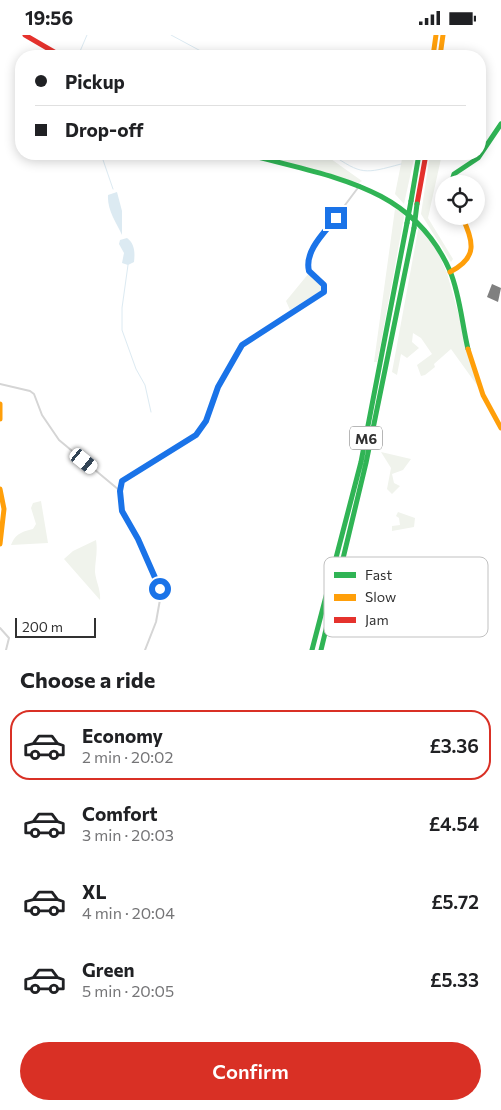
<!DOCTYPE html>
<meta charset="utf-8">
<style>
body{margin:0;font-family:Commissioner,sans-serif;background:#f2f2f2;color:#202124;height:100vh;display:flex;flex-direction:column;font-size:19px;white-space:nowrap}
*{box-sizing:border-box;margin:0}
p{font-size:16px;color:#757577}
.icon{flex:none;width:28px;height:28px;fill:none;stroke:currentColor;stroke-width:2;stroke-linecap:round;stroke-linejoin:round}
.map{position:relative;height:615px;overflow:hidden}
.side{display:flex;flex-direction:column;background:#fff;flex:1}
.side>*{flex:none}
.banner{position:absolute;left:15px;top:15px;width:471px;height:110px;border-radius:20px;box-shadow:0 2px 12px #0003;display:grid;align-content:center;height:110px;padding:0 20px;background:#fff}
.fabs{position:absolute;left:435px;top:140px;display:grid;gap:10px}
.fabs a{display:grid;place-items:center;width:50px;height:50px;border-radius:50%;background:#fff;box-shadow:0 2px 12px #0003;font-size:25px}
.scale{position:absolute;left:15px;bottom:12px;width:81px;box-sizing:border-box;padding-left:5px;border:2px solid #313131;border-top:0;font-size:14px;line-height:18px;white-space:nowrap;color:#313131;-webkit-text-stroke:4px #fff;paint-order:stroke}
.end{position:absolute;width:22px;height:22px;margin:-11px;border:6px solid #1a73e8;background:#fff;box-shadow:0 0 0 2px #fff}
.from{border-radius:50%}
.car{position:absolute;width:15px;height:30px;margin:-15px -8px;border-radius:6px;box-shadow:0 0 4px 1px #0007;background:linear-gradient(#fff 24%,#345 0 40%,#fff 0 76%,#345 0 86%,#fff 0)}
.banner b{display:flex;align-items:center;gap:18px;height:48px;font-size:19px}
.banner b+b{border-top:1px solid #e0e0e0}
.banner i{width:12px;height:12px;background:#202124}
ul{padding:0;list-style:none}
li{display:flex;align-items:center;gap:15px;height:70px;margin:0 10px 8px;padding:0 10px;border:2px solid transparent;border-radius:20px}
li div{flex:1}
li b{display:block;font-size:19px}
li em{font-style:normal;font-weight:600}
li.on{border-color:#d93025}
li>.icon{width:45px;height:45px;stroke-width:1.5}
h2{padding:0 20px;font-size:22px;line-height:60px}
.button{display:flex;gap:10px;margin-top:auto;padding:10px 20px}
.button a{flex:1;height:58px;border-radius:30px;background:#d93025;color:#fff;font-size:20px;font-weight:600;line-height:58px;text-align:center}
.status{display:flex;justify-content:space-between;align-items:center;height:35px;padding:0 25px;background:#fff;direction:ltr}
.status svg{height:14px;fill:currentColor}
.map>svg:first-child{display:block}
</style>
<div class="status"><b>19:56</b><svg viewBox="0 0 49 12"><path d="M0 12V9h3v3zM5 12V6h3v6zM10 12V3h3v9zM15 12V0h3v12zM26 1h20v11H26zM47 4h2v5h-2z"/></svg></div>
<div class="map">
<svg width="501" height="615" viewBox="0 0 501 615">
<rect width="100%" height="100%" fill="#fff"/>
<!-- green -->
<path fill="#f0f3ec" d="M255 119H273L286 124 298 119H324L362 146 359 148Z
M403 119H415L404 169 395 159Z
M430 119H442L428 183 453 224 451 227 421 179Z
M395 174 403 177 404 182 381 307 377 327H374Z
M419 190 435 211 447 238 479 353 451 314 434 329 435 332 425 340 421 341 417 330 432 319 421 303 413 298 412 307 419 313 407 323 401 319 397 340 392 337Z
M309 238 321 249 322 255 290 275 286 266Z
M381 417 411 424 403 435 392 439 394 448 400 451 392 459 387 454 391 433Z
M41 466 48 508 11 510C16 498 22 497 33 494L36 489 31 473 33 468Z
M398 477 415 483 414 492 392 496V491L400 490 399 483 396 481Z
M96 505C98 517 95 526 95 537 96 547 101 555 100 565L64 524 73 516Z"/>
<!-- water -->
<path fill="#dceaf2" d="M117 157 122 176V200C116 187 107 175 108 160Z
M127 203C135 209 135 218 134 227L128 230 122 228 124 218 119 209 120 205Z"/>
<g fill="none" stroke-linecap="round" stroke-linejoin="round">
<!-- stream -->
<path stroke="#dceaf2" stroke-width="1" d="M171 0 210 21
M78 21 87 0
M101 119 113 154
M331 119C362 140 364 139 401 129
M128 230 122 273V295L136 334 145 350 151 377"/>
</g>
<!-- building -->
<path fill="#808080" d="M492 249 501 253 498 267 487 262Z"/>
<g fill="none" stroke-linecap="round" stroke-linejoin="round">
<!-- street -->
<path stroke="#d5d5d5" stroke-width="2" d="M0 349 30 356 34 359 42 380 59 405 119 455
M0 593 9 603 6 615
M145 615 156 587 161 559 138 504 122 476 120 456 122 445 196 400 206 386 219 352 242 310 324 257V250L309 236V226L313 213 360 150"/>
<!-- fast -->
<path stroke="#30b455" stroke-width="5" d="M247 119C328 142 412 149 450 236 460 260 462 289 468 314
M451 149 454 139 478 123 501 89
M411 166 419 119
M312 615 361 427 407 188
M321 615 366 428 414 193"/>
<!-- slow -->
<path stroke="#ff9f0a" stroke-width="5" d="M433 21 436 0
M440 21 443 0
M450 237C479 222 473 207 462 181
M468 314 483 360 501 393
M0 369V384
M0 454 4 474 0 509"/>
<!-- jam -->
<path stroke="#e5322d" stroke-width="5" d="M25 0 61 21
M417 169 426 119"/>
<!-- fast-bridge -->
<path stroke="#30b455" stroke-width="5" d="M407 188 411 166
M414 193 417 169"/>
</g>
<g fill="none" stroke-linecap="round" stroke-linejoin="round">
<!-- route -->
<path stroke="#1a73e8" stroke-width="6" d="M160 554 138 504 122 476 120 456 122 446 196 400 206 386 218 352 242 310 324 257V250L309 236C304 216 325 197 336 183"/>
</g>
<g text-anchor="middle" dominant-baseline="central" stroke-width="5" stroke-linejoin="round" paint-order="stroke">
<!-- shield labels -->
<rect fill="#fff" stroke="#6f6f6f" stroke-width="1" x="350" y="391.5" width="32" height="23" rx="4"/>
<g font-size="14" font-weight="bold" fill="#313131">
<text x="366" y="403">M6</text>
</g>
</g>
<!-- legend -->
<rect x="324" y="522" width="164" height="80" rx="8" fill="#fff" stroke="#c1c1c1" stroke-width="1"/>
<rect x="334" y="537" width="22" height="6" fill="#30b455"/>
<rect x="334" y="559" width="22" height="7" fill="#ff9f0a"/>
<rect x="334" y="582" width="22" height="6" fill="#e5322d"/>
<g font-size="14" fill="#313131">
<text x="365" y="545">Fast</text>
<text x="365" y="567">Slow</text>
<text x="365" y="590">Jam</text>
</g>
</svg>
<div class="fabs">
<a><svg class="icon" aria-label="locate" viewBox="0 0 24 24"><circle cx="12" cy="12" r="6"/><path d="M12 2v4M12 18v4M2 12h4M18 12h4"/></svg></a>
</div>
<div class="scale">200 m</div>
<i class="end from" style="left:160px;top:554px"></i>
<i class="end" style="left:336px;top:183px"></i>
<i class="car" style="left:84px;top:426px;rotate:129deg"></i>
<div class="banner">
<b><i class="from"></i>Pickup</b>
<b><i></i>Drop-off</b>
</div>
</div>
<section class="side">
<h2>Choose a ride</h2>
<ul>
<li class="on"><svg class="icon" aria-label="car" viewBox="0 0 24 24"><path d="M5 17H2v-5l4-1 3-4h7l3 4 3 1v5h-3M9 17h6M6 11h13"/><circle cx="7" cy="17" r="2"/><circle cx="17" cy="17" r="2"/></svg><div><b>Economy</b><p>2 min · 20:02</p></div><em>£3.36</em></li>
<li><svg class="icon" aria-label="car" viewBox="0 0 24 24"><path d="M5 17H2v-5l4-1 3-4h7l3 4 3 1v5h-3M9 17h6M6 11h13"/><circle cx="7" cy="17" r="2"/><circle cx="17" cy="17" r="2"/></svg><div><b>Comfort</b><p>3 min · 20:03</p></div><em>£4.54</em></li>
<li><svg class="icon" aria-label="car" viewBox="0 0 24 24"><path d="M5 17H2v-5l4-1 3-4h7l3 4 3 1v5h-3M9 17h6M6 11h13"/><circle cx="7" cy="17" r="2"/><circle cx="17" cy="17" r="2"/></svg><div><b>XL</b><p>4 min · 20:04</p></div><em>£5.72</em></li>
<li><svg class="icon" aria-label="car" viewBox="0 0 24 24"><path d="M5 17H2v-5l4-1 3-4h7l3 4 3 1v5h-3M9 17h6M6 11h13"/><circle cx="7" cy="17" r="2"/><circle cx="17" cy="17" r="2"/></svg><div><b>Green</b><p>5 min · 20:05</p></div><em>£5.33</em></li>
</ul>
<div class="button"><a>Confirm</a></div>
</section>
